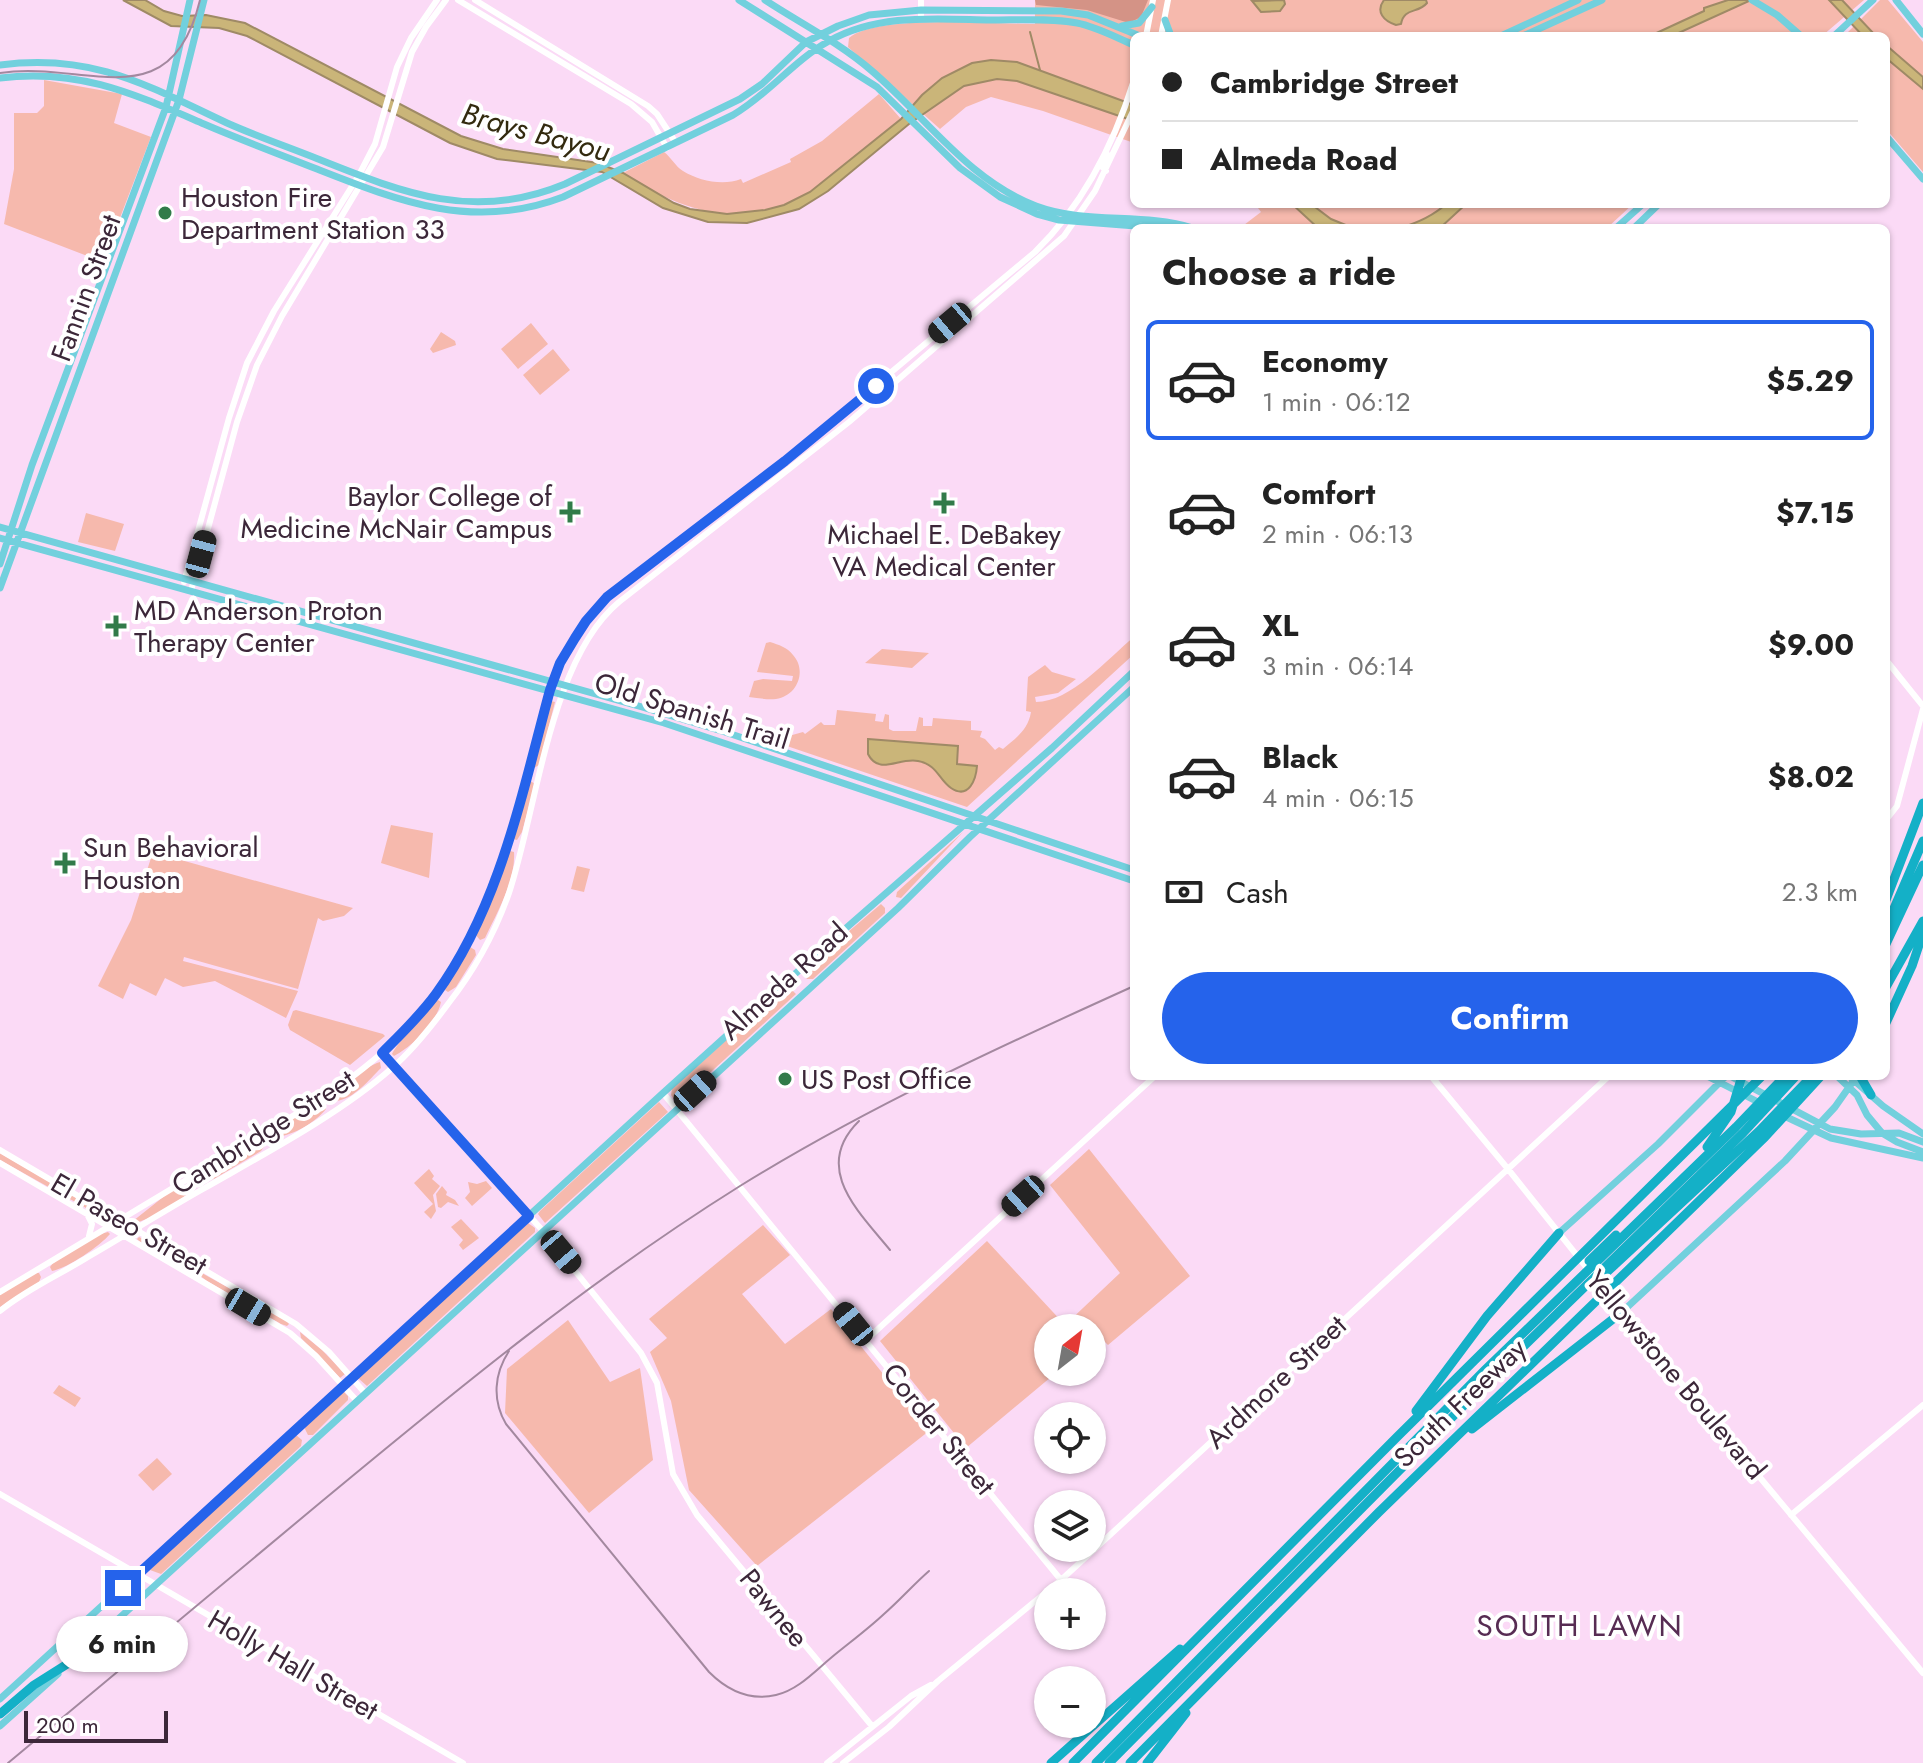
<!DOCTYPE html>
<meta charset="utf-8">
<style>
body{margin:0;font-family:Jost,sans-serif;background:#f2f2f2;color:#222;height:100vh;display:flex;flex-direction:column;font-size:30px;white-space:nowrap}
*{box-sizing:border-box;margin:0}
p{font-size:26px;color:#767676}
.icon{flex:none;width:44px;height:44px;fill:none;stroke:currentColor;stroke-width:2;stroke-linecap:round;stroke-linejoin:round}
.map{position:relative;flex:1;overflow:hidden}
.sheet{position:absolute;left:1130px;top:224px;width:760px;height:856px;display:flex;flex-direction:column;background:#fff;border-radius:12px;box-shadow:0 2px 6px #0004}
.sheet>*{flex:none}
.top-card{position:absolute;left:1130px;top:32px;width:760px;height:176px;border-radius:12px;box-shadow:0 2px 6px #0004;display:grid;align-content:center;height:176px;padding:0 32px;background:#fff}
.needle{width:52px;rotate:31deg}
.controls{position:absolute;left:1034px;top:1314px;display:grid;gap:16px}
.controls a{display:grid;place-items:center;width:72px;height:72px;border-radius:50%;background:#fff;box-shadow:0 2px 6px #0004;font-size:40px}
.scale{position:absolute;left:24px;bottom:20px;width:144px;box-sizing:border-box;padding-left:8px;border:4px solid #3c2739;border-top:0;font-size:22px;line-height:28px;white-space:nowrap;color:#3c2739;-webkit-text-stroke:6px #fff;paint-order:stroke}
.end{position:absolute;width:36px;height:36px;margin:-18px;border:10px solid #2563eb;background:#fff;box-shadow:0 0 0 4px #fff}
.from{border-radius:50%}
.bubble{position:absolute;height:56px;border-radius:28px;background:#fff;box-shadow:0 2px 6px #0004;font-size:26px;font-weight:700;line-height:56px;text-align:center}
.car{position:absolute;width:24px;height:48px;margin:-24px -12px;border-radius:10px;box-shadow:0 0 6px 2px #0007;background:linear-gradient(#222 24%,#8ab4d8 0 40%,#222 0 76%,#8ab4d8 0 86%,#222 0)}
.top-card b{display:flex;align-items:center;gap:28px;height:76px;font-size:30px}
.top-card b+b{border-top:2px solid #e0e0e0}
.top-card i{width:20px;height:20px;background:#222}
ul{padding:0;list-style:none}
li{display:flex;align-items:center;gap:24px;height:120px;margin:0 16px 12px;padding:0 16px;border:4px solid transparent;border-radius:12px}
li div{flex:1}
li b{display:block;font-size:30px}
li em{font-style:normal;font-weight:700}
li.current{border-color:#2563eb}
li>.icon{width:72px;height:72px;stroke-width:1.5}
h2{padding:0 32px;font-size:36px;line-height:96px}
.pay{display:flex;align-items:center;gap:20px;height:88px;padding:0 32px;font-size:30px}
.pay p{margin-inline-start:auto}
.primary-button{display:flex;gap:16px;margin-top:auto;padding:16px 32px}
.primary-button a{flex:1;height:92px;border-radius:48px;background:#2563eb;color:#fff;font-size:32px;font-weight:700;line-height:92px;text-align:center}
.map>svg:first-child{display:block}
</style>
<div class="map">
<svg width="1923" height="1763" viewBox="0 0 1923 1763">
<rect width="100%" height="100%" fill="#fbdaf6"/>
<!-- green -->
<path fill="#f6b9ad" d="M1035 0H1864L1822 36H1134V143L1043 111 991 97 966 107 940 129 848 47 849 38C876 14 996 24 1035 24Z
M1880 0H1888L1923 42V172L1886 129V36H1844Z
M44 80 122 94 114 123 151 137 103 262 4 224 14 169V113H37L44 106Z
M879 94 901 119C872 143 843 171 811 192 745 233 682 212 623 173L664 152C671 157 675 166 683 171 699 181 723 186 741 179L743 183 791 162 790 159 822 141Z
M1255 204H1633L1607 228H1240L1261 212Z
M531 323 548 344 518 369 501 349Z
M441 332 455 341 456 345 433 353 430 349Z
M553 349 570 370 540 395 523 375Z
M86 513 124 524 115 551 78 542Z
M1134 637V654L967 807 781 744 778 739 803 732 805 734 821 722 824 725H835L837 710 876 714 875 721 883 722 885 714 889 715V729L893 731H916L919 717 923 718V726H932L933 718 971 721V730L982 731 980 737 985 739 995 750 999 747 1003 749C1017 737 1028 730 1031 712L1026 711 1028 677 1045 665 1052 672 1076 679 1058 693 1035 697 1036 702C1071 702 1107 659 1134 637Z
M770 642C779 645 787 647 793 655 807 670 798 696 776 699 768 700 758 698 749 697L754 681 763 679 792 681 793 676 757 672 766 643Z
M882 649 929 653 912 668 865 663Z
M551 701 555 702 539 765 534 768 535 751Z
M529 780 535 784 522 832 517 840 513 839 512 833Z
M391 825 433 833 429 878 381 863Z
M963 832 901 898 896 897 897 892Z
M510 851 514 852C516 880 497 913 485 938L480 940 475 934Z
M151 858 181 860 353 908 344 916 323 921 318 918 298 989 184 957 183 961 298 991 286 1018 215 981 183 987 165 978 156 996 130 983 123 999 98 986 131 920Z
M577 866 590 869 584 892 571 889Z
M881 904 885 908V913L813 979H807L802 971Z
M470 947 475 950 476 955 456 987 448 992 445 990 448 981Z
M787 985 796 994 689 1092 675 1101 671 1095 672 1089Z
M438 1000 441 1002C437 1022 412 1047 394 1056L392 1054C397 1044 429 1005 438 1000Z
M296 1010 383 1034 385 1036 350 1065 290 1030 288 1025 293 1011Z
M380 1062 381 1068C369 1080 354 1099 336 1101L334 1098C343 1084 364 1067 380 1062Z
M659 1102 668 1112 545 1223 538 1214 540 1211Z
M324 1105 326 1109C316 1122 294 1135 277 1137L275 1134C285 1121 307 1107 324 1105Z
M264 1140 266 1144 261 1151 214 1179 204 1181 202 1177C211 1165 249 1142 264 1140Z
M1089 1149 1190 1276 1108 1345 1099 1336 1092 1342V1328H1048V1372H1057L966 1448 880 1341 987 1241 1065 1325 1120 1273 1050 1185Z
M0 1153 106 1215 104 1218 0 1160Z
M429 1169 434 1176 432 1179 440 1186 433 1195 436 1211 431 1219 424 1212 433 1204 414 1183Z
M486 1181 492 1188 472 1206 465 1198 470 1192 468 1182 477 1184Z
M191 1184 193 1187C183 1202 154 1217 136 1223L133 1221 172 1190Z
M442 1186 447 1192 446 1195 455 1200 459 1206 448 1202 441 1208 438 1207 436 1194Z
M461 1219 479 1238 463 1250 459 1245 463 1240 451 1227Z
M528 1223 535 1228V1232L367 1386 358 1378 360 1375Z
M763 1225 790 1255 742 1294 785 1344 831 1309 929 1431 757 1566 689 1490 671 1401 650 1352 667 1338 649 1319Z
M108 1232 110 1234C100 1246 68 1268 52 1271L50 1267 53 1263 97 1235Z
M139 1237 182 1258 189 1265 187 1267 139 1241 137 1239Z
M200 1272 285 1319 289 1324 287 1326 281 1324 207 1281 199 1275Z
M34 1273H39L41 1277 39 1282 0 1307V1294Z
M568 1320 610 1382 640 1368 653 1460 589 1513 505 1413 507 1369Z
M300 1332 322 1350 345 1374 340 1378 301 1338Z
M59 1385 81 1398 75 1407 53 1393Z
M344 1392 348 1396V1400L313 1435H308L305 1429 306 1424 340 1393Z
M296 1435 302 1440 301 1446 161 1574 150 1570 196 1524Z
M157 1458 172 1474 153 1491 138 1475Z"/>
<!-- forest -->
<path fill="#d49386" d="M1035 0H1148L1141 17 1129 23 1087 10 1036 5Z"/>
<!-- water -->
<path fill="#cab579" stroke="#9f8a66" stroke-width="2" d="M123 0H145L164 11 182 16 206 15 245 23 461 136 503 149 598 163 623 173 674 203 690 209 727 214 765 210 784 205 810 192 901 119 922 95 942 78 972 63 991 60 1017 62 1134 105V121L1017 81 997 79 964 86 909 124 828 191 799 209 747 223 708 222 663 208 602 172 497 159 450 143 247 36 219 28 171 26Z
M1284 0 1285 4 1280 11 1261 12 1252 1Z
M1384 0H1426L1427 3C1418 14 1404 7 1401 24L1396 25C1384 21 1375 12 1384 0Z
M1728 0H1751L1672 36H1650L1704 11V8Z
M1829 0H1842L1876 36H1863Z
M1886 45 1923 77V89L1886 58Z
M1292 204H1311L1331 219 1353 228H1318Z
M1446 204H1466L1440 228H1400C1417 223 1433 216 1446 204Z
M868 739 958 746 957 764 977 766C976 779 969 800 951 788 938 779 938 765 918 761 899 757 879 776 868 754Z"/>
<g fill="none" stroke-linecap="round" stroke-linejoin="round">
<!-- stream -->
<path stroke="#9f8a66" stroke-width="2" d="M1030 32 1040 70"/>
<!-- minor -->
<path stroke="#fff" stroke-width="6" d="M458 0 631 104 652 122 667 148
M475 0 648 106 657 114 676 143
M921 19V0
M1146 36 1153 0
M1161 36 1168 0
M1106 151 1108 158 1103 168 1106 171
M184 582 229 418 247 363 274 311 359 175 375 144 397 67 411 38 437 0
M191 591 237 422 257 365 282 316 383 147 412 52 426 27 446 0
M1886 660 1923 706
M1886 820 1897 806 1923 709
M382 1053 543 1231 641 1353 657 1383 673 1474 697 1515 872 1726
M1431 1076 1508 1169 1622 1312 1923 1673
M663 1093 1061 1580
M0 1150 296 1324 329 1352 365 1393
M0 1163 290 1333 316 1356 357 1401
M87 1214 92 1224 89 1236
M0 1292 326 1096C356 1075 385 1053 410 1026 494 935 518 805 550 690L560 663 575 638 586 621 607 597 785 461 1035 252C1084 204 1114 144 1134 80
M0 1311C27 1289 59 1275 88 1257 126 1235 164 1211 203 1189 264 1154 340 1114 392 1068 413 1050 431 1027 448 1004 474 971 495 933 509 893 537 809 550 659 619 602L849 422 1064 236 1095 191 1134 109
M866 1340 1155 1076
M0 1494 463 1763
M1791 1515 1923 1405
M827 1763 911 1696 931 1685
M843 1763 889 1727 938 1681 1061 1580 1609 1076"/>
<!-- major -->
<path stroke="#72d0dd" stroke-width="7" d="M739 0 877 87 960 168 1000 197 1037 214 1059 220 1161 228
M765 0C800 23 840 43 872 71 926 117 968 180 1036 206 1087 225 1142 212 1193 228
M1752 0 1777 15 1801 36
M1896 0 1923 34
M1165 20 1171 36
M1122 26 1139 23 1152 7
M1501 36 1578 0
M1523 36 1602 0
M1834 36 1873 0
M0 65C93 53 146 85 227 123 256 136 288 147 318 159 403 193 474 222 565 184L740 99 762 84 806 42 838 26 869 15 921 10 1061 11 1088 15 1140 36
M0 78C79 68 134 94 204 124 241 140 279 154 317 169 401 202 474 231 563 197L733 115C769 94 793 61 829 41 879 13 936 19 991 20 1019 20 1049 18 1077 23 1097 27 1115 37 1134 45
M1886 136 1923 179
M1616 228 1643 204
M1634 228 1659 204
M0 527 642 707 725 732 1134 870
M0 538 664 723 1134 881
M0 564 32 465 166 107 190 0
M0 588 179 100 204 0
M1707 1076 1762 1104
M1730 1076 1830 1129 1861 1134 1899 1133 1923 1142
M1837 1076 1857 1095 1867 1115 1882 1133 1897 1142 1923 1152
M1849 1076 1883 1106 1923 1134
M1780 1114 1831 1138 1923 1158
M1559 1233 1658 1144 1726 1076
M1622 1312 1785 1161 1835 1107 1854 1080
M123 1588 129 1587 134 1591 135 1603
M70 1663 898 908 970 837 1134 687
M0 1699 663 1093 837 936 1052 748 1134 671
M0 1726 58 1674"/>
<!-- highway -->
<path stroke="#14b0c7" stroke-width="9" d="M1886 900 1923 803
M1886 927 1923 841
M1886 944 1923 865
M1886 987 1923 921
M1886 1023 1912 966 1923 933
M1860 1076 1871 1095
M1707 1147 1731 1112 1742 1076
M1589 1261 1616 1235
M1607 1272 1759 1131 1812 1076
M1416 1411 1487 1316 1559 1233
M1472 1429 1622 1312
M0 1714 34 1685 72 1661
M1051 1763 1180 1649
M1073 1763 1397 1437 1762 1076
M1096 1763 1485 1370 1736 1127 1785 1076
M1109 1763 1492 1377 1743 1133 1796 1076
M1130 1763 1379 1512 1765 1137 1821 1076
M1147 1763 1186 1713"/>
<!-- tram -->
<path stroke="#a3889f" stroke-width="2" d="M0 73C86 60 171 121 200 0"/>
<!-- rail -->
<path stroke="#a3889f" stroke-width="2" d="M859 1121C811 1168 859 1212 890 1250
M509 1351C494 1374 492 1400 506 1424L709 1672C727 1690 750 1701 776 1695 798 1690 815 1671 832 1657 849 1643 868 1629 884 1614 900 1600 913 1585 929 1571
M8 1763C112 1675 217 1589 321 1502 456 1390 591 1279 740 1186 866 1108 999 1047 1134 986"/>
</g>
<g fill="none" stroke-linecap="round" stroke-linejoin="round">
<!-- route -->
<path stroke="#2563eb" stroke-width="10" d="M123 1588 529 1216 382 1053C401 1034 420 1016 436 994 500 906 522 793 550 690L560 663 575 638 586 621 607 597 785 461 876 386"/>
</g>
<!-- markers -->
<g fill="#317b49" stroke="#fff" stroke-width="3">
<circle cx="165" cy="213" r="8"/>
<path d="M940 491h8v8h8v8h-8v8h-8v-8h-8v-8h8z"/>
<path d="M566 500h8v8h8v8h-8v8h-8v-8h-8v-8h8z"/>
<path d="M112 614h8v8h8v8h-8v8h-8v-8h-8v-8h8z"/>
<path d="M61 851h8v8h8v8h-8v8h-8v-8h-8v-8h8z"/>
<circle cx="785" cy="1079" r="8"/>
</g>
<g text-anchor="middle" dominant-baseline="central" stroke-width="8" stroke-linejoin="round" paint-order="stroke">
<!-- poi labels -->
<g font-size="28" fill="#3c2739" stroke="#fff" text-anchor="start">
<text x="181" y="197">Houston Fire<tspan x="181" dy="32">Department Station 33</tspan></text>
<text x="552" y="496" text-anchor="end">Baylor College of<tspan x="552" dy="32">Medicine McNair Campus</tspan></text>
<text x="944" y="534" text-anchor="middle">Michael E. DeBakey<tspan x="944" dy="32">VA Medical Center</tspan></text>
<text x="134" y="610">MD Anderson Proton<tspan x="134" dy="32">Therapy Center</tspan></text>
<text x="83" y="847">Sun Behavioral<tspan x="83" dy="32">Houston</tspan></text>
<text x="801" y="1079">US Post Office</text>
</g>
<!-- street labels -->
<g font-size="28" fill="#3c2739" stroke="#fff">
<text transform="translate(86 288) rotate(-70)">Fannin Street</text>
<text transform="translate(692 711) rotate(17)">Old Spanish Trail</text>
<text transform="translate(784 981) rotate(-42)">Almeda Road</text>
<text transform="translate(263 1132) rotate(-32)">Cambridge Street</text>
<text transform="translate(129 1224) rotate(30)">El Paseo Street</text>
<text transform="translate(1676 1375) rotate(50)">Yellowstone Boulevard</text>
<text transform="translate(1276 1382) rotate(-43)">Ardmore Street</text>
<text transform="translate(1460 1403) rotate(-44)">South Freeway</text>
<text transform="translate(939 1429) rotate(51)">Corder Street</text>
<text transform="translate(774 1608) rotate(51)">Pawnee</text>
<text transform="translate(293 1665) rotate(30)">Holly Hall Street</text>
</g>
<!-- water labels -->
<g font-size="30" font-style="italic" fill="#332a0f" stroke="#fff">
<text transform="translate(536 132) rotate(15)">Brays Bayou</text>
</g>
<!-- neighbourhood labels -->
<g font-size="30" letter-spacing="2" fill="#572c53" stroke="#fff">
<text x="1580" y="1625">SOUTH LAWN</text>
</g>
</g>
</svg>
<div class="controls">
<a><svg class="needle" viewBox="-14 -14 28 28"><path d="M0-13l5 13h-10z" fill="#e53935"/><path d="M0 13l5-13h-10z" fill="#767676"/></svg></a>
<a><svg class="icon" aria-label="locate" viewBox="0 0 24 24"><circle cx="12" cy="12" r="6"/><path d="M12 2v4M12 18v4M2 12h4M18 12h4"/></svg></a>
<a><svg class="icon" aria-label="layers" viewBox="0 0 24 24"><path d="M12 4l9 5-9 5-9-5zM3 14l9 5 9-5"/></svg></a>
<a>+</a>
<a>−</a>
</div>
<div class="scale">200 m</div>
<i class="end from" style="left:876px;top:386px"></i>
<i class="end" style="left:123px;top:1588px"></i>
<div class="bubble" style="left:56px;top:1616px;width:132px">6 min</div>
<i class="car" style="left:950px;top:323px;rotate:230deg"></i>
<i class="car" style="left:201px;top:554px;rotate:15deg"></i>
<i class="car" style="left:695px;top:1091px;rotate:48deg"></i>
<i class="car" style="left:1023px;top:1196px;rotate:228deg"></i>
<i class="car" style="left:561px;top:1252px;rotate:140deg"></i>
<i class="car" style="left:248px;top:1307px;rotate:121deg"></i>
<i class="car" style="left:853px;top:1324px;rotate:321deg"></i>
<div class="top-card">
<b><i class="from"></i>Cambridge Street</b>
<b><i></i>Almeda Road</b>
</div>
<section class="sheet">
<h2>Choose a ride</h2>
<ul>
<li class="current"><svg class="icon" aria-label="car" viewBox="0 0 24 24"><path d="M5 17H2v-5l4-1 3-4h7l3 4 3 1v5h-3M9 17h6M6 11h13"/><circle cx="7" cy="17" r="2"/><circle cx="17" cy="17" r="2"/></svg><div><b>Economy</b><p>1 min · 06:12</p></div><em>$5.29</em></li>
<li><svg class="icon" aria-label="car" viewBox="0 0 24 24"><path d="M5 17H2v-5l4-1 3-4h7l3 4 3 1v5h-3M9 17h6M6 11h13"/><circle cx="7" cy="17" r="2"/><circle cx="17" cy="17" r="2"/></svg><div><b>Comfort</b><p>2 min · 06:13</p></div><em>$7.15</em></li>
<li><svg class="icon" aria-label="car" viewBox="0 0 24 24"><path d="M5 17H2v-5l4-1 3-4h7l3 4 3 1v5h-3M9 17h6M6 11h13"/><circle cx="7" cy="17" r="2"/><circle cx="17" cy="17" r="2"/></svg><div><b>XL</b><p>3 min · 06:14</p></div><em>$9.00</em></li>
<li><svg class="icon" aria-label="car" viewBox="0 0 24 24"><path d="M5 17H2v-5l4-1 3-4h7l3 4 3 1v5h-3M9 17h6M6 11h13"/><circle cx="7" cy="17" r="2"/><circle cx="17" cy="17" r="2"/></svg><div><b>Black</b><p>4 min · 06:15</p></div><em>$8.02</em></li>
</ul>
<div class="pay"><svg class="icon" aria-label="cash" viewBox="0 0 24 24"><path d="M3 7h18v10H3z"/><circle cx="12" cy="12" r="2"/></svg>Cash<p>2.3 km</p></div>
<div class="primary-button"><a>Confirm</a></div>
</section>
</div>
